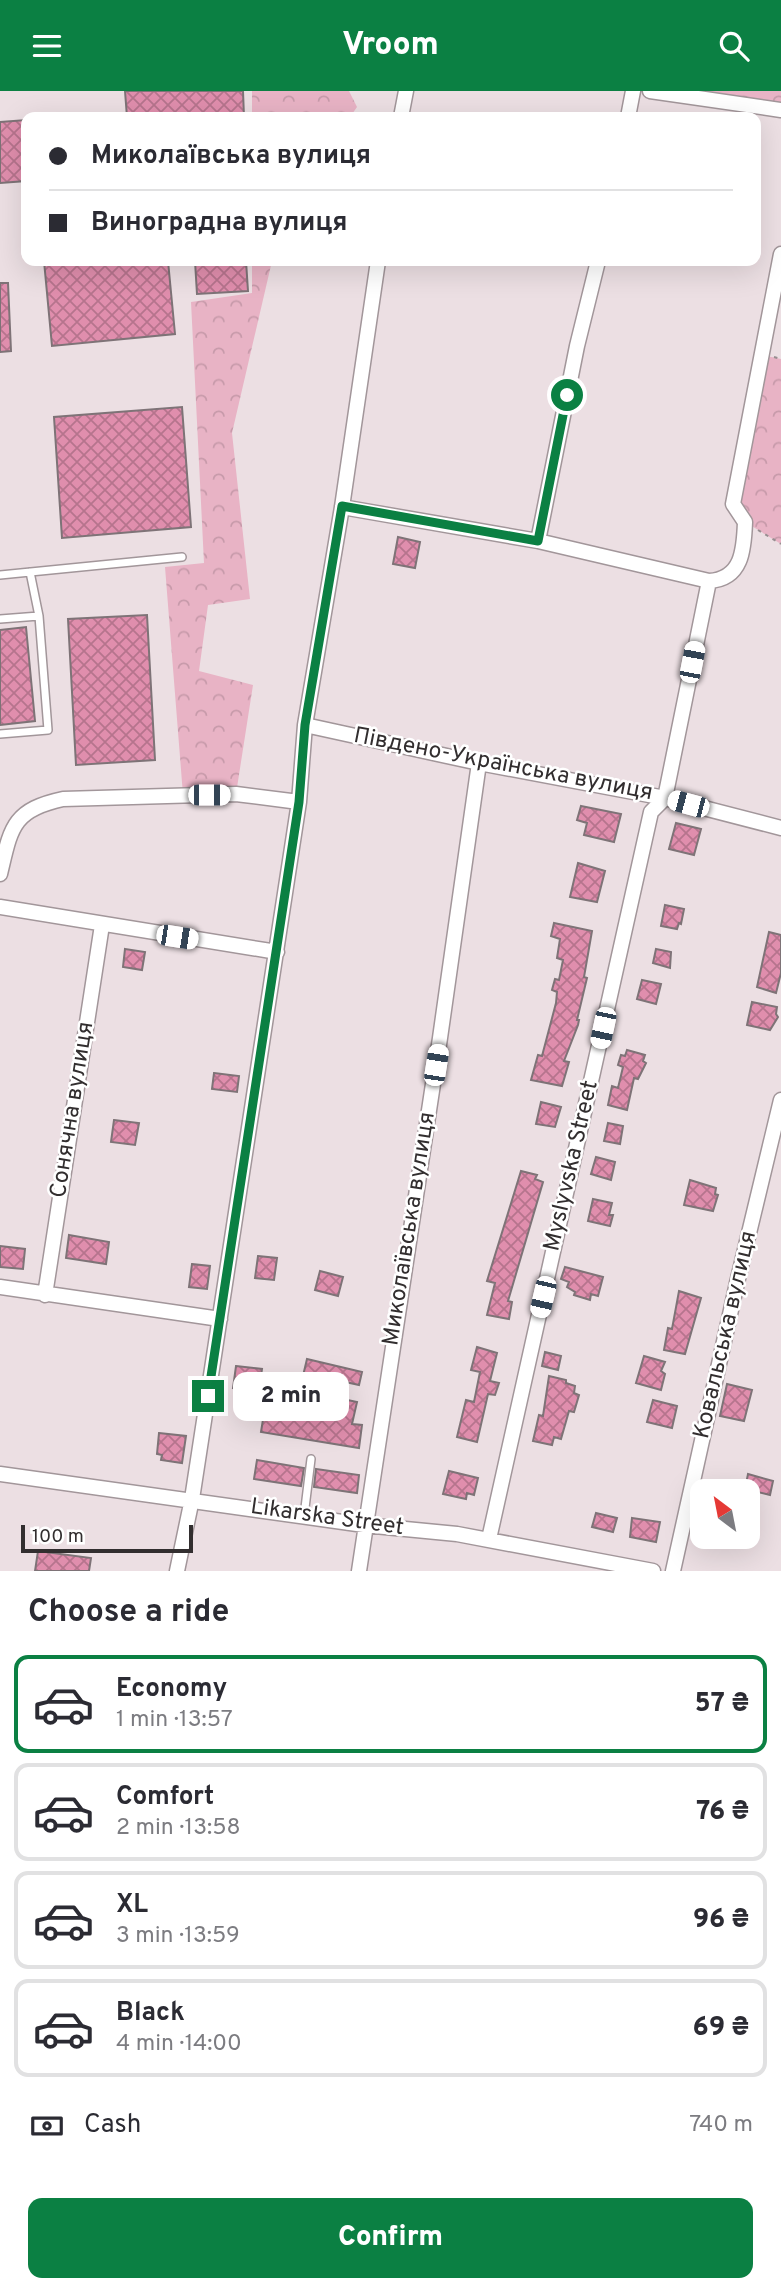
<!DOCTYPE html>
<meta charset="utf-8">
<style>
body{margin:0;font-family:Overpass,sans-serif;background:#f2f2f3;color:#2b2b33;height:100vh;display:flex;flex-direction:column;font-size:26px;white-space:nowrap}
*{box-sizing:border-box;margin:0}
p{font-size:23px;color:#7c7c81}
.icon{flex:none;width:38px;height:38px;fill:none;stroke:currentColor;stroke-width:2;stroke-linecap:round;stroke-linejoin:round}
.map{position:relative;height:1480px;overflow:hidden}
.details{display:flex;flex-direction:column;background:#fff;flex:1}
.details>*{flex:none}
.top-card{position:absolute;left:21px;top:21px;width:740px;height:154px;border-radius:14px;box-shadow:0 7px 28px #0002;display:grid;align-content:center;height:154px;padding:0 28px;background:#fff}
.needle{width:46px;rotate:328deg}
.buttons{position:absolute;left:690px;top:1388px;display:grid;gap:14px}
.buttons a{display:grid;place-items:center;width:70px;height:70px;border-radius:14px;background:#fff;box-shadow:0 7px 28px #0002;font-size:35px}
.scale{position:absolute;left:21px;bottom:18px;width:172px;box-sizing:border-box;padding-left:7px;border:4px solid #322e2f;border-top:0;font-size:19px;line-height:24px;white-space:nowrap;color:#322e2f;-webkit-text-stroke:5px #fff;paint-order:stroke}
.end{position:absolute;width:32px;height:32px;margin:-16px;border:9px solid #0b8043;background:#fff;box-shadow:0 0 0 4px #fff}
.from{border-radius:50%}
.bubble{position:absolute;height:49px;border-radius:14px;background:#fff;box-shadow:0 7px 28px #0002;font-size:23px;font-weight:800;line-height:49px;text-align:center}
.car{position:absolute;width:21px;height:42px;margin:-21px -10px;border-radius:9px;box-shadow:0 0 5px 2px #0007;background:linear-gradient(#fff 24%,#345 0 40%,#fff 0 76%,#345 0 86%,#fff 0)}
.top-card b{display:flex;align-items:center;gap:24px;height:66px;font-size:26px}
.top-card b+b{border-top:2px solid #e1e1e2}
.top-card i{width:18px;height:18px;background:#2b2b33}
ul{padding:0;list-style:none}
li{display:flex;align-items:center;gap:21px;height:98px;margin:0 14px 10px;padding:0 14px;border:4px solid #e1e1e2;border-radius:14px}
li div{flex:1}
li b{display:block;font-size:26px}
li em{font-style:normal;font-weight:800}
li.on{border-color:#0b8043}
li>.icon{width:63px;height:63px;stroke-width:1.5}
h2{padding:0 28px;font-size:32px;line-height:84px}
.pay{display:flex;align-items:center;gap:18px;height:77px;padding:0 28px;font-size:26px}
.pay p{margin-inline-start:auto}
.button{display:flex;gap:14px;margin-top:auto;padding:14px 28px}
.button a{flex:1;height:80px;border-radius:14px;background:#0b8043;color:#fff;font-size:28px;font-weight:800;line-height:80px;text-align:center}
header{display:flex;justify-content:space-between;align-items:center;height:91px;padding:0 28px;background:#0b8043;color:#fff;font-size:32px;font-weight:800}
.map>svg:first-child{display:block}
</style>
<header><svg class="icon" aria-label="menu" viewBox="0 0 24 24"><path d="M4 6h16M4 12h16M4 18h16"/></svg>Vroom<svg class="icon" aria-label="search" viewBox="0 0 24 24"><circle cx="10" cy="10" r="6"/><path d="M15 15l6 6"/></svg></header>
<div class="map">
<svg width="781" height="1480" viewBox="0 0 781 1480">
<defs>
<pattern id="forest-crowns" width="20" height="18" patternUnits="userSpaceOnUse" patternTransform="scale(1.75)"><rect width="20" height="18" fill="#e8b3c5"/><path d="M2 6a3 3 0 1 1 6 0M12 15a3 3 0 1 1 6 0" fill="none" stroke="#c79aaa"/></pattern>
<pattern id="building-cross-hatch" width="8" height="8" patternUnits="userSpaceOnUse" patternTransform="scale(1.75)"><rect width="8" height="8" fill="#e08ead"/><path d="M0 0l8 8M0 8l8-8" fill="none" stroke="#b6748d"/></pattern>
</defs>
<rect width="100%" height="100%" fill="#ecdfe3"/>
<!-- forest -->
<path fill="url(#forest-crowns)" d="M252 0H349L357 16 350 26H252Z
M673 0H781V16Z
M252 170H272L232 342 250 508 208 514 199 580 253 594 236 703 183 704 165 476 204 472 191 211 252 202Z
M762 264 781 268V453L745 431 733 413Z"/>
<!-- building -->
<path fill="url(#building-cross-hatch)" stroke="#7e7377" stroke-width="2" d="M125 0H243L244 26H127Z
M26 29V90L0 92V31Z
M44 170H168L175 243 52 255Z
M195 170H246L248 200 197 203Z
M0 192H8L11 260 0 261Z
M182 316 191 436 62 447 54 326Z
M398 446 420 451 415 477 393 473Z
M147 524 155 669 76 674 68 528Z
M26 536 35 630 0 634V539Z
M581 715 621 723 614 751 584 744 587 732 577 729Z
M676 732 701 738 694 764 669 758Z
M578 772 605 780 597 811 570 806Z
M665 814 684 818 681 833 679 832 677 838 661 835Z
M554 832 592 840 584 886 587 887 577 929H579L578 934 564 970 569 971 562 995 531 989 538 964 542 965 556 912 557 901 552 899 555 888 559 889 563 869 557 867 560 848 551 845Z
M769 841 781 844V882L776 902 757 896Z
M125 858 145 861 142 879 123 876Z
M656 858 671 861 670 877 653 872Z
M642 889 661 893 656 913 637 908Z
M752 911 777 916 776 923 778 926 770 939 747 934Z
M627 959 645 964 643 970 646 972 638 988 634 987 627 1019 608 1014 612 995 618 997 623 976 618 974 621 964 625 965Z
M214 982 239 985 237 1001 212 998Z
M541 1011 561 1016 555 1036 536 1033Z
M114 1029 139 1032 135 1054 111 1051Z
M608 1032 623 1035 620 1053 604 1050Z
M596 1066 615 1071 611 1089 591 1083Z
M521 1080 537 1084 535 1088 543 1091 508 1210 512 1211 509 1228 487 1224 495 1192 487 1190Z
M690 1089 716 1097 715 1103 718 1104 713 1120 684 1114Z
M593 1108 612 1112 609 1124H613L610 1135 588 1130Z
M69 1144 109 1151 106 1173 66 1167Z
M0 1155 25 1158 23 1178 0 1176Z
M258 1165 277 1167 274 1189 255 1187Z
M192 1173 210 1175 207 1198 189 1196Z
M565 1176 603 1186 598 1205 591 1203 590 1209 574 1204 575 1201 567 1196 569 1191 561 1188Z
M320 1180 343 1186 338 1205 315 1199Z
M679 1200 701 1207 685 1263 664 1259 668 1237 672 1238Z
M477 1256 497 1262 490 1290 499 1292 495 1304 488 1303 477 1351 457 1346 466 1309 474 1311 480 1281 471 1279Z
M545 1261 561 1265 558 1279 542 1275Z
M644 1265 665 1271 661 1280 665 1283 661 1299 636 1292Z
M307 1268 362 1281 359 1294 314 1284 310 1301 357 1311 352 1333 362 1334 359 1357 261 1341 265 1316 275 1318 274 1324 293 1327Z
M236 1275 262 1278 259 1300 233 1297Z
M549 1285 566 1289V1292L575 1295 574 1302 579 1304 574 1321 569 1320 561 1348 554 1346 552 1354 533 1350 539 1324 543 1325Z
M727 1293 752 1299 744 1330 720 1325Z
M653 1309 677 1315 672 1337 647 1331Z
M159 1342 186 1345 182 1372 161 1369 162 1364 157 1363Z
M257 1369 304 1377 301 1395 254 1388Z
M316 1378 359 1384 357 1402 314 1396Z
M449 1380 478 1387 474 1404 467 1402 466 1408 443 1403Z
M748 1383 773 1390 770 1404 745 1398Z
M596 1422 617 1427 613 1441 592 1436Z
M632 1427 660 1431 656 1451 630 1446Z
M38 1460 91 1467 89 1480H35Z"/>
<g fill="none" stroke-linecap="round" stroke-linejoin="round">
<defs>
<path id="lane" d="M0 484 182 466
M0 528 39 525
M0 643 48 639 39 525 30 481
M304 1425 311 1368"/>
<path id="street" d="M650 0 781 19
M401 26 406 0
M628 26 633 0
M342 416 538 450 709 490
M538 450 577 255 598 170
M305 634 479 672 665 707 781 737
M665 707 709 490C742 488 744 459 745 431L733 413 781 163
M0 783C11 737 12 719 63 708L236 703 299 711
M0 816 277 861
M0 1196 220 1228
M45 1204 102 834
M0 1383 364 1434 457 1443 653 1480
M489 1448 651 721 665 707
M177 1480 192 1408 299 711 305 634 342 416 378 170
M359 1480 440 947 479 672
M673 1480 737 1192 781 1009"/>
</defs>
<!-- lane casing -->
<use href="#lane" stroke="#a2969a" stroke-width="10"/>
<!-- street casing -->
<use href="#street" stroke="#a2969a" stroke-width="17"/>
<!-- path -->
<path stroke="#978e90" stroke-width="2" stroke-dasharray="3.5 5" stroke-linecap="butt" d="M774 266 781 268
M758 439 781 453"/>
<!-- lane -->
<use href="#lane" stroke="#fff" stroke-width="7"/>
<!-- street -->
<use href="#street" stroke="#fff" stroke-width="14"/>
</g>
<g fill="none" stroke-linecap="round" stroke-linejoin="round">
<!-- route -->
<path stroke="#0b8043" stroke-width="9" d="M208 1305 299 711 305 634 342 415 538 450 567 304"/>
</g>
<g text-anchor="middle" dominant-baseline="central" stroke-width="5" stroke-linejoin="round" paint-order="stroke">
<!-- street labels -->
<g font-size="23" fill="#322e2f" stroke="#fff">
<text transform="translate(503 674) rotate(11)">Південо-Українська вулиця</text>
<text transform="translate(73 1019) rotate(-81)">Сонячна вулиця</text>
<text transform="translate(572 1075) rotate(-77)">Myslyvska Street</text>
<text transform="translate(410 1138) rotate(-81)">Миколаївська вулиця</text>
<text transform="translate(726 1244) rotate(-77)">Ковальська вулиця</text>
<text transform="translate(327 1427) rotate(8)">Likarska Street</text>
</g>
</g>
</svg>
<div class="buttons">
<a><svg class="needle" viewBox="-14 -14 28 28"><path d="M0-13l5 13h-10z" fill="#e53935"/><path d="M0 13l5-13h-10z" fill="#7c7c81"/></svg></a>
</div>
<div class="scale">100 m</div>
<i class="end from" style="left:567px;top:304px"></i>
<i class="end" style="left:208px;top:1305px"></i>
<div class="bubble" style="left:233px;top:1281px;width:116px">2 min</div>
<i class="car" style="left:692px;top:571px;rotate:11deg"></i>
<i class="car" style="left:209px;top:704px;rotate:90deg"></i>
<i class="car" style="left:688px;top:713px;rotate:285deg"></i>
<i class="car" style="left:177px;top:846px;rotate:99deg"></i>
<i class="car" style="left:603px;top:937px;rotate:192deg"></i>
<i class="car" style="left:436px;top:974px;rotate:9deg"></i>
<i class="car" style="left:543px;top:1206px;rotate:193deg"></i>
<div class="top-card">
<b><i class="from"></i>Миколаївська вулиця</b>
<b><i></i>Виноградна вулиця</b>
</div>
</div>
<section class="details">
<h2>Choose a ride</h2>
<ul>
<li class="on"><svg class="icon" aria-label="car" viewBox="0 0 24 24"><path d="M5 17H2v-5l4-1 3-4h7l3 4 3 1v5h-3M9 17h6M6 11h13"/><circle cx="7" cy="17" r="2"/><circle cx="17" cy="17" r="2"/></svg><div><b>Economy</b><p>1 min · 13:57</p></div><em>57 ₴</em></li>
<li><svg class="icon" aria-label="car" viewBox="0 0 24 24"><path d="M5 17H2v-5l4-1 3-4h7l3 4 3 1v5h-3M9 17h6M6 11h13"/><circle cx="7" cy="17" r="2"/><circle cx="17" cy="17" r="2"/></svg><div><b>Comfort</b><p>2 min · 13:58</p></div><em>76 ₴</em></li>
<li><svg class="icon" aria-label="car" viewBox="0 0 24 24"><path d="M5 17H2v-5l4-1 3-4h7l3 4 3 1v5h-3M9 17h6M6 11h13"/><circle cx="7" cy="17" r="2"/><circle cx="17" cy="17" r="2"/></svg><div><b>XL</b><p>3 min · 13:59</p></div><em>96 ₴</em></li>
<li><svg class="icon" aria-label="car" viewBox="0 0 24 24"><path d="M5 17H2v-5l4-1 3-4h7l3 4 3 1v5h-3M9 17h6M6 11h13"/><circle cx="7" cy="17" r="2"/><circle cx="17" cy="17" r="2"/></svg><div><b>Black</b><p>4 min · 14:00</p></div><em>69 ₴</em></li>
</ul>
<div class="pay"><svg class="icon" aria-label="cash" viewBox="0 0 24 24"><path d="M3 7h18v10H3z"/><circle cx="12" cy="12" r="2"/></svg>Cash<p>740 m</p></div>
<div class="button"><a>Confirm</a></div>
</section>
